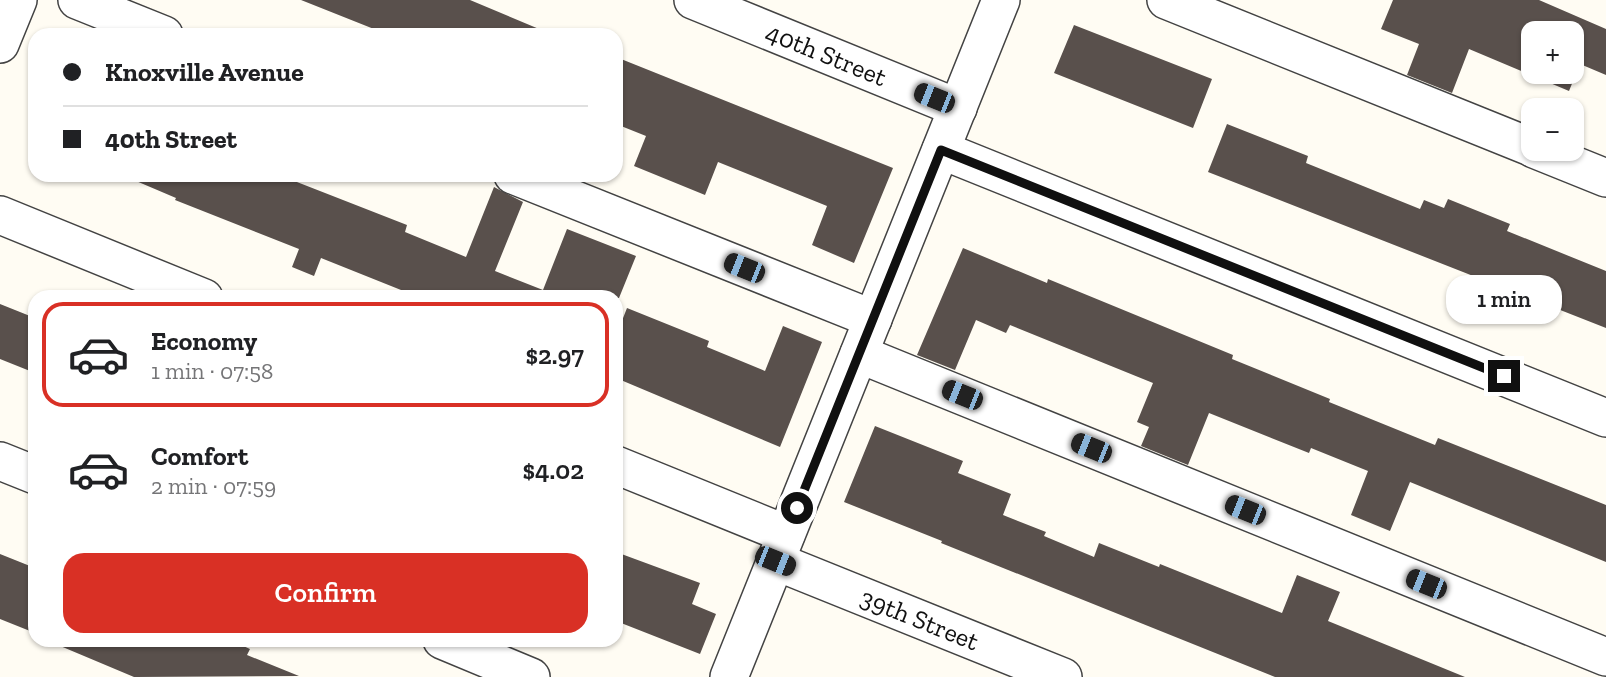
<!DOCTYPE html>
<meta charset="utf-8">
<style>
body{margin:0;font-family:"Zilla Slab",serif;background:#f2f2f2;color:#202124;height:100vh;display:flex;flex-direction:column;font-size:26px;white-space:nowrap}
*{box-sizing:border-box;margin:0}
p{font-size:23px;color:#757577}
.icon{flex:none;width:38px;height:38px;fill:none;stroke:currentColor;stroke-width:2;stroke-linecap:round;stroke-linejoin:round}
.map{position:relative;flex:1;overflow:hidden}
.panel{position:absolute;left:28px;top:290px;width:595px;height:357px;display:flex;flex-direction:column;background:#fff;border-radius:21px;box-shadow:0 2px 5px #0004}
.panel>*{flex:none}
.guide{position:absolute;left:28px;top:28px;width:595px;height:154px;border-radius:21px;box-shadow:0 2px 5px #0004;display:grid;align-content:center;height:154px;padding:0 35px;background:#fff}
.fabs{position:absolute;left:1521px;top:21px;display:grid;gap:14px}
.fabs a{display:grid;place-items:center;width:63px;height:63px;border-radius:14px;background:#fff;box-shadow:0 2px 5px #0004;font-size:35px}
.end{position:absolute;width:32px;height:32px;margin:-16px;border:9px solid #101010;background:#fff;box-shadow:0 0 0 4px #fff}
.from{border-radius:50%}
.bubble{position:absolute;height:49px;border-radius:21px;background:#fff;box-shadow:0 2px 5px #0004;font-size:23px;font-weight:600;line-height:49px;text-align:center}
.car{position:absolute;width:21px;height:42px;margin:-21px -10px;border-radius:9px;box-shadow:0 0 5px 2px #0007;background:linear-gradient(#222 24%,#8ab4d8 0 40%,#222 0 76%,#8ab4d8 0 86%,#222 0)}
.guide b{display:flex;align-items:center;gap:24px;height:66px;font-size:26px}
.guide b+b{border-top:2px solid #e0e0e0}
.guide i{width:18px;height:18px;background:#202124}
ul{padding:12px 0 0;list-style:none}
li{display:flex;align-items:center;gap:21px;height:105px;margin:0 14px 10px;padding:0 21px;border:4px solid transparent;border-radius:21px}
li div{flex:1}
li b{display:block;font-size:26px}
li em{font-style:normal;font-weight:600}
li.on{border-color:#d93025}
li>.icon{width:63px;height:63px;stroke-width:1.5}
.button{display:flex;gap:14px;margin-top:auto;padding:14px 35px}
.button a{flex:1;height:80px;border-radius:21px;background:#d93025;color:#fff;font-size:28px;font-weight:600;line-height:80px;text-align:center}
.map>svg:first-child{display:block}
</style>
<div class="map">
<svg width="1606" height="677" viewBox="0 0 1606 677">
<rect width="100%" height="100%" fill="#fffcf3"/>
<!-- building -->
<path fill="#59504c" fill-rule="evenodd" d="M301 0H470L551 34 389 35Z
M1393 0H1539L1606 29V75L1580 64 1569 91 1469 49 1452 93 1407 75 1419 44 1381 29ZM1533 33H1572V72H1533Z
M1074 25 1212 79 1193 128 1054 73Z
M616 57 893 168 854 263 812 245 827 206 718 162 705 195 634 166 646 136 616 124Z
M1227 124 1308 156 1306 163 1420 209 1424 200 1444 208 1448 199 1510 224 1507 231 1606 271V328L1208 172Z
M122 175H279L407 225 405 232 466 257 494 187 523 202 495 271 543 290 567 229 636 256 619 298H404L406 292 321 258 314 276 292 267 299 249 175 200 176 198Z
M963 248 1047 283 1048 279 1233 355 1232 359 1330 399 1329 402 1435 445 1438 438 1606 505V562L1410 482 1390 531 1351 515 1368 471 1311 448 1309 453 1209 413 1188 465 1141 446 1149 427 1137 422 1153 383 1010 325 1006 333 976 320 955 370 917 355Z
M0 304 35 318V373L0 359Z
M627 308 709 341 707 347 765 371 783 326 822 342 780 447 616 378V336Z
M875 426 963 461 958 473 1011 494 1003 515 1046 532 1044 536 1094 557 1099 543 1159 567 1160 564 1282 613 1297 575 1340 592 1328 621 1465 677H1275L941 543 942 541 844 502Z
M616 552 700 583 692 604 716 614 700 654 616 621Z
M0 554 35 568V633L0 619Z
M46 640H230L250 649 247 655 299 676 134 677Z"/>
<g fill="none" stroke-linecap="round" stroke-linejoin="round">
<defs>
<g id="minor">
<path d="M77 0 164 35"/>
<path id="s1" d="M693 0 958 108"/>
<path d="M1166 0 1533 148"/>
<path d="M0 44 18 0"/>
<path d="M1534 149 1606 178"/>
<path d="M941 150 1606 418"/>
<path d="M513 175 873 319"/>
<path d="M0 215 204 298"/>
<path d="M859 354 1606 657"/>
<path d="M0 461 35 475"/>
<path d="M616 465 786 534"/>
<path id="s2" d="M775 561 1063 677"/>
<path d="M442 640 531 677"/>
<path d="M729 677 1001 0"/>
</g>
</defs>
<!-- minor casing -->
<use href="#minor" stroke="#434343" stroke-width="40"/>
<!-- minor -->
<use href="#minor" stroke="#fff" stroke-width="37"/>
</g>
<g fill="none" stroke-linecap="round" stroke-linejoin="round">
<!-- route -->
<path stroke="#101010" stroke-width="9" d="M797 508 941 150 1504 376"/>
</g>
<g text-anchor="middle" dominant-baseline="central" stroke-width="7" stroke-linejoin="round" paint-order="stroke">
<!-- street labels -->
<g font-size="26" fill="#101010" stroke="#fff">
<text stroke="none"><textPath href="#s1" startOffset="144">40th Street</textPath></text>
<text stroke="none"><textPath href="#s2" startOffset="156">39th Street</textPath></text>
</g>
</g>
</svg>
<div class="fabs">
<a>+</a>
<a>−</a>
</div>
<i class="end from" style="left:797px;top:508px"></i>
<i class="end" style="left:1504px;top:376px"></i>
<div class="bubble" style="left:1446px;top:275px;width:116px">1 min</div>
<i class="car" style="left:934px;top:98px;rotate:292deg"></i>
<i class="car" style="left:744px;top:268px;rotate:292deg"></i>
<i class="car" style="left:962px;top:395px;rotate:292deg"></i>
<i class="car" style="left:1091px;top:448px;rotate:292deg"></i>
<i class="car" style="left:1245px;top:510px;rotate:292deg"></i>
<i class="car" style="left:775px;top:561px;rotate:112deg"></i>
<i class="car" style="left:1426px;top:584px;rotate:292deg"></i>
<div class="guide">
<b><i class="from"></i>Knoxville Avenue</b>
<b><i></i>40th Street</b>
</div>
<section class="panel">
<ul>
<li class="on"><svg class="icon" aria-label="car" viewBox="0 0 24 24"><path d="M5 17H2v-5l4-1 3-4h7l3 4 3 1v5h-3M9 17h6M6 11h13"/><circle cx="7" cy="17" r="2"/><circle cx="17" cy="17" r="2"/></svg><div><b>Economy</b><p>1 min · 07:58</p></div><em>$2.97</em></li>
<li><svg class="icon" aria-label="car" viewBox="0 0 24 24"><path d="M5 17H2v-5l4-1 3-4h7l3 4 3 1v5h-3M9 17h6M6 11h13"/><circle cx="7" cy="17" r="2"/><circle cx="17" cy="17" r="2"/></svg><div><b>Comfort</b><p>2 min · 07:59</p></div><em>$4.02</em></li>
</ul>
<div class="button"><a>Confirm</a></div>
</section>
</div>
